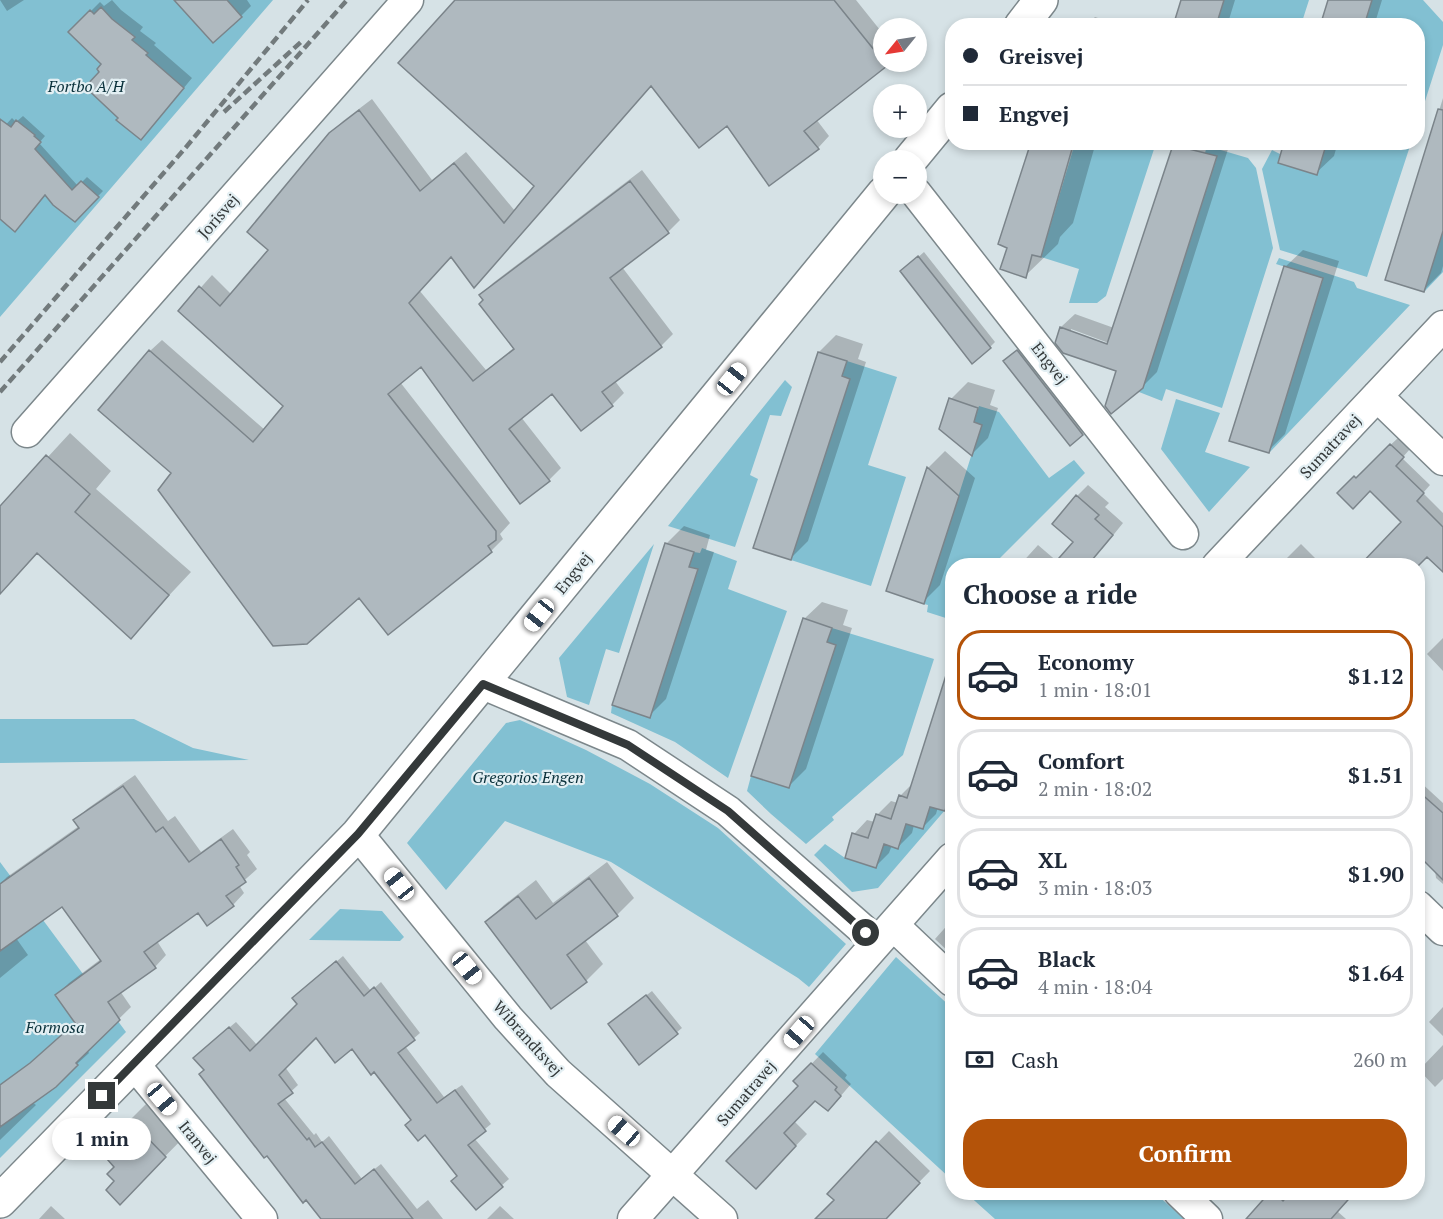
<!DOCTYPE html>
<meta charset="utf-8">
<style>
body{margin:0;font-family:"PT Serif",serif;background:#f2f2f3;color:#1f2937;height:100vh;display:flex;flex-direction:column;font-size:22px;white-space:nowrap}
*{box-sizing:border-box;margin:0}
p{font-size:20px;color:#747a83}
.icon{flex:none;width:33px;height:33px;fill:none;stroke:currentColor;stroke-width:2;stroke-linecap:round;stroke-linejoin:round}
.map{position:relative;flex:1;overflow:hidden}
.drawer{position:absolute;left:945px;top:558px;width:480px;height:642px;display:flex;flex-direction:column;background:#fff;border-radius:24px;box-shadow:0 3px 9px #0003}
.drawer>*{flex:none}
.hud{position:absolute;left:945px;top:18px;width:480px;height:132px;border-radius:24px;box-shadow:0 3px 9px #0003;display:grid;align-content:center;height:132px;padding:0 18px;background:#fff}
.needle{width:39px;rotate:240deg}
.fabs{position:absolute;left:873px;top:18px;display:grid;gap:12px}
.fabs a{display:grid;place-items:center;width:54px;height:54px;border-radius:50%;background:#fff;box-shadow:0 3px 9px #0003;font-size:30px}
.end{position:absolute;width:27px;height:27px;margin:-14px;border:8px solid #34393a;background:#fff;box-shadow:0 0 0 3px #fff}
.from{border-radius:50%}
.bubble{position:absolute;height:42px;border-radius:21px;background:#fff;box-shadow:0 3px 9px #0003;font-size:20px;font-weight:800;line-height:42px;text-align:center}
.car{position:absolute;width:18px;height:36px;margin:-18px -9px;border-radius:8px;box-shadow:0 0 4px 2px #0007;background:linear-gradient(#fff 24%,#345 0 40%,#fff 0 76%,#345 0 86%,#fff 0)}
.hud b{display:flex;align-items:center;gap:21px;height:57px;font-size:22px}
.hud b+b{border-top:2px solid #e0e1e3}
.hud i{width:15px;height:15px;background:#1f2937}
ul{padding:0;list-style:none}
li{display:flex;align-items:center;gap:18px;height:90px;margin:0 12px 9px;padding:0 6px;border:3px solid #e0e1e3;border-radius:24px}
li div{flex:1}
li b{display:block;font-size:22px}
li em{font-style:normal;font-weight:800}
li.current{border-color:#b45309}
li>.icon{width:54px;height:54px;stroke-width:1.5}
h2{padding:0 18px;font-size:27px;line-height:72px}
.pay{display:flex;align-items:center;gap:15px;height:66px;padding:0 18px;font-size:22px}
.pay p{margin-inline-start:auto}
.primary-button{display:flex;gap:12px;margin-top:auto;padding:12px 18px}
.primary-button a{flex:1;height:69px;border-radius:24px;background:#b45309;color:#fff;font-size:24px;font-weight:800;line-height:69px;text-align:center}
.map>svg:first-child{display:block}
</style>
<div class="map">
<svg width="1443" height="1219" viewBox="0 0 1443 1219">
<rect width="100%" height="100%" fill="#d6e2e6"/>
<!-- green -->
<path fill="#82c0d2" d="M0 0H273L0 317Z
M1224 0H1309L1301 25H1216Z
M1372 0H1423L1443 22V45L1418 123V26H1364Z
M1075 143H1156L1106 296 1097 303H1069L1079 269 1041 257Z
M1327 143H1411L1367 277 1280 250 1262 169 1272 150 1280 154 1278 163 1317 175Z
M1207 146 1248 158 1256 168 1273 248 1222 408 1166 389 1162 401 1139 392 1148 359 1152 360 1217 157 1205 153Z
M1443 231V272L1424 292Z
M1279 258 1354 282 1357 288 1410 305 1269 453 1323 279 1276 264Z
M847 361 897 377 868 465 906 477 871 586 791 560 850 379 842 376Z
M785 380 792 387 781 416 770 415 750 475 758 479 735 547 668 526Z
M1176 399 1220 413 1205 452 1250 467 1209 512 1161 449Z
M979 406 999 412 1049 478 1074 460 1085 473 995 563 984 565 952 566V620L927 612 928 605 924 604 981 425 974 422Z
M654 544 619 653 606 649 589 705 567 697 559 658Z
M702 548 737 561 728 589 787 611 728 778 675 742 611 713 612 705 650 717 698 570 689 567 694 552 700 553Z
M832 628 934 659 903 755 832 817 834 820 806 844 771 814 747 791 751 776 789 788 836 645 827 642Z
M0 719H134L193 748 249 760 0 763Z
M520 720 586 750 650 784 718 828 846 944 809 987 798 978 611 862 505 821 446 890 407 843 506 723Z
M952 786V802L878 888 852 892 814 855 825 844 845 858 876 868 884 844 899 848 906 824 923 829 930 806 945 811Z
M0 862 126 1032 0 1158Z
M340 909 382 911 404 937 400 941 309 940Z
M896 957 952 1008V1180L815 1054Z
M966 1193H1155L1184 1219H995Z"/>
<!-- shadow -->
<path fill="#0003" fill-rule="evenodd" d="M0 0H24L7 11Z
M112 0 121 10 143 27 140 31 156 43 154 45 192 78 150 129 120 118 101 71 103 64 70 32 100 2 104 6Z
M185 0H247L251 6 241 16Z
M457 0H856L884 35V62H889L816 119 829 136 818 148 727 124 651 85 485 274 451 255 419 290 486 370 515 347 481 295 493 283 642 170 680 220 668 232 622 267 673 334 661 346 615 381 624 393 612 405 552 392 521 417 561 468 549 480 422 365 400 382 510 523 500 534 503 539 491 551 359 596 173 473 150 351 162 340 265 430 285 406 180 311 212 275 232 295 270 249 330 134 343 121 372 99 432 180 466 152 515 211 537 186Z
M1183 0H1235L1227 26H1175Z
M1330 0H1382L1374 26H1322Z
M1095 17 1122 26H1086Z
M1443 98V266L1441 273 1424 290 1387 279Z
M23 116 45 136 39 143 78 186 87 177 103 191 75 220 46 193 0 217V131L12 118 16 122Z
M1032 142H1096L1073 223 1060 237 1058 244 1025 276 1009 247Z
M1177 142 1230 143 1157 372 1142 387 1118 370 1057 342 1061 327 1075 314 1114 328 1175 145ZM1071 329 1114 345 1113 348 1071 332Z
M1285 142H1338L1334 156 1316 173Z
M1303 250 1339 261 1285 434 1268 451 1285 267Z
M924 252 995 342 990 347 908 266Z
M836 335 863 344 858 359 866 362 808 541 791 558 819 352Z
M1023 346 1088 429 1070 444 1010 356Z
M968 382 995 390 990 405 998 408 988 438 972 454 951 399Z
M70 433 111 471 96 489 191 572 130 637 38 553 0 595V509Z
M1398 438 1410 449 1402 458 1430 485 1423 493 1443 513V570L1403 522 1370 489 1339 493Z
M945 451 975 478 940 585 923 602 928 468Z
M1088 485 1109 503 1105 507 1123 523 1102 549 1075 542 1077 496Z
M684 526 710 535 706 550 714 552 666 699 649 716 614 704 667 543Z
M1301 544 1321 564 1320 566H1279Z
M1038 545 1059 563 1057 566H1019Z
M822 602 848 610 843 625 852 628 806 769 789 786 804 619Z
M1443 638V671L1427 654Z
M952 659V801L944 809 938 807 936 814 923 827 914 825 912 833 898 847 892 845 889 853 876 866 854 834 867 820 875 822 877 815 891 801 898 803 900 796 914 782Z
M135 775 168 821 175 816 201 852 233 829 250 852 247 855 257 869 239 885 244 893 233 905 199 911 157 941 166 955 155 967 120 991 131 1007 87 1050 89 1053 77 1064 32 1102 36 1105 0 1140V1092L76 1022 57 995 69 983 101 959 63 905 16 938 28 955 0 978V884L7 877 79 826 75 821 87 809Z
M1418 780 1443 803V884L1436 878 1435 870 1418 853Z
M607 862 634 898 617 915 585 940 603 964 586 981 487 922 504 905 536 880 553 903Z
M952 920V955L935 939Z
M343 956 371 991 381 982 420 1033 405 1046 444 1097 462 1085 491 1124 474 1138 509 1179 476 1208 458 1176 374 1070 352 1047 317 1035 285 1067 298 1085 284 1098 314 1135 316 1133 322 1142 329 1136 362 1179 381 1164 417 1209 428 1200 443 1219H323L205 1069 201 1051 236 1022 258 1046 299 1004 301 992Z
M652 991 682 1028 639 1063 615 1019Z
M1443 1007V1036L1429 1022Z
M1443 1045V1079L1435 1087 1419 1070Z
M823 1052 847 1075 845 1078 851 1084 839 1098 815 1100 794 1121 807 1134 767 1176 800 1086 795 1081Z
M162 1088 197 1124 120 1202 116 1181V1167L130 1120Z
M889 1131 930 1171 883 1219H817L836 1200 829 1193Z
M1273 1192H1353L1337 1211 1346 1219H1276Z
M51 1206 65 1219H39Z
M500 1206 514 1219H487Z"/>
<!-- building -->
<path fill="#afb9bf" stroke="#7b848a" stroke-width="1.5" d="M174 0H227L242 17 213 43Z
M455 0H834L887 66 804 131 819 149 769 186 727 126 699 148 651 86 474 288 451 257 409 303 473 381 514 349 479 304 483 300 479 295 630 181 669 233 610 278 662 347 602 392 613 406 581 431 552 394 509 429 550 481 520 504 421 367 388 394 496 531V540L488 546 492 552 388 635 359 598 307 644 273 646 158 490 171 473 98 410 149 350 253 442 283 406 178 311 199 286 220 306 268 250 247 232 329 133 359 110 420 191 454 163 504 223 534 186 398 63Z
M1181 0H1224L1216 26H1173Z
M1328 0H1372L1364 26H1320Z
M101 7 112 19 135 37 132 40 148 53 146 55 184 88 141 140 116 120 118 118 85 87 99 72 97 69 101 64 68 32 90 10 94 14Z
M1438 109 1443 110V231L1424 292 1385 280Z
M0 119 11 127 16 120 35 135 34 136 41 142 35 149 72 190 81 181 99 197 75 222 53 205 45 195 15 232 0 219Z
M1031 142H1074L1041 257 1032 255 1026 278 1000 269 1007 248 998 244Z
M1284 142H1327L1317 175 1278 163Z
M1173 145 1217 156 1143 388 1111 414 1105 406 1116 371 1063 353 1055 343 1060 327 1107 344Z
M918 256 991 348 972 364 900 271Z
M1284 266 1323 278 1269 453 1229 441Z
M1017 350 1083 435 1070 446 1003 361Z
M818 352 847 361 842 376 850 379 791 560 753 548Z
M949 398 978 408 974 422 982 425 972 456 939 429Z
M1390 444 1404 457 1396 466 1424 493 1417 501 1443 527V572L1427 557 1418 566H1359L1401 522 1370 491 1353 509 1337 493 1354 476 1356 478Z
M46 455 90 494 75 512 169 595 131 639 37 553 0 594V506Z
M927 467 959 496 924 604 886 591Z
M1076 495 1099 515 1095 519 1113 535 1087 566H1052L1073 542 1052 524Z
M665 543 694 552 689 567 698 569 650 718 612 705Z
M803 618 832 628 827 642 836 645 789 788 751 776Z
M948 669 952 670V786L945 811 930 807 923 829 906 824 898 849 884 844 876 868 845 858 852 833 868 838 876 814 891 819 899 795 907 798Z
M123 786 156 832 163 827 189 862 221 839 239 865 236 867 246 882 226 896 234 906 207 926 198 913 144 952 156 968 108 1002 120 1020 76 1063 78 1065 56 1087 0 1127V1085L30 1063 75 1023 55 995 101 961 62 907 0 951V884L79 828 73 820Z
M1418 791 1443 813V880L1418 855Z
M589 878 618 916 567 955 587 982 551 1009 485 922 518 896 536 919Z
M336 961 364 996 374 987 415 1040 398 1053 437 1103 455 1090 486 1131 468 1145 503 1187 476 1210 451 1181 457 1176 425 1135 418 1141 405 1125 411 1120 374 1072 371 1075 352 1049 335 1063 316 1038 279 1075 293 1093 278 1104 307 1140 309 1138 315 1147 322 1142 355 1184 374 1169 413 1219H321L306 1200 303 1203 267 1156 264 1158 199 1074 204 1070 193 1058 229 1027 250 1051 297 1004 292 998Z
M646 995 678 1034 639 1065 608 1024Z
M811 1063 837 1087 835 1090 841 1096 828 1111 815 1101 784 1133 796 1146 756 1189 726 1161 798 1086 793 1081Z
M129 1119 166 1157 120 1205 106 1190 114 1181 107 1174 114 1167 107 1159 110 1156 102 1147Z
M876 1141 920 1183 886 1219H815L834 1200 827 1194Z
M1270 1192H1274L1283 1201 1291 1192H1355L1331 1219H1246Z"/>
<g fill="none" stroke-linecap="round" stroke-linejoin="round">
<defs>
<path id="street" d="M916 193 1183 534
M1377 396 1443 460
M27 432 408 0
M1217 566 1443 326
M483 684 628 745 728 811 877 942
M358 834 508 1018 558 1073 722 1219
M1418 906 1443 930
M893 925 952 981
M134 1064 262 1219
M1179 1192 1207 1219
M633 1219 952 858"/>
<path id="secondary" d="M1021 26 1041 0
M910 160 952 109
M0 1201 358 834 884 193"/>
</defs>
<!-- street casing -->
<use href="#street" stroke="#7c878b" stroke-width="33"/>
<!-- secondary casing -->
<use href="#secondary" stroke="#7c878b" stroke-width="36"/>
<!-- street -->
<use href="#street" stroke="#fff" stroke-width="30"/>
<!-- secondary -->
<use href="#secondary" stroke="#fff" stroke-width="33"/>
<!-- rail -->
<path stroke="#727a7c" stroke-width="4.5" stroke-dasharray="9 4.5" stroke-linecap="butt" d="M224 112 302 41
M0 362 187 146 308 0
M0 392 347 0"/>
</g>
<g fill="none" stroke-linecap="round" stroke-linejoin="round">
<!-- route -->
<path stroke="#34393a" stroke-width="8" d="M102 1096 358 834 483 684 628 745 728 811 866 933"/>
</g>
<g text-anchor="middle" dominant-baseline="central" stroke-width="4.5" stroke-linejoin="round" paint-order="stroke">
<!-- park labels -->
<g font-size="16" font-style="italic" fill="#0a313b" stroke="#e3eff3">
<text x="86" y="86">Fortbo A/H</text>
<text x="528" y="777">Gregorios Engen</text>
<text x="55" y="1027">Formosa</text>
</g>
<!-- street labels -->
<g font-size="16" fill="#34393a" stroke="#e3eff3">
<text transform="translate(218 216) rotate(-49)">Jorisvej</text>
<text transform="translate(1050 363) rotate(52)">Engvej</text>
<text transform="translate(1330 446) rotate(-47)">Sumatravej</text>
<text transform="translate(573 573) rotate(-51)">Engvej</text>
<text transform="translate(528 1038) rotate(48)">Wibrandtsvej</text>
<text transform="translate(746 1093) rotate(-49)">Sumatravej</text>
<text transform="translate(198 1142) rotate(51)">Iranvej</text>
</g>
</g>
</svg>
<div class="fabs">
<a><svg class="needle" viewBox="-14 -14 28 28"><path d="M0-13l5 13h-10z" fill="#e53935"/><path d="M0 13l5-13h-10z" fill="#747a83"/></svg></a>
<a>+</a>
<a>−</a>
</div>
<i class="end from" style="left:866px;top:933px"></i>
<i class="end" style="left:102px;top:1096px"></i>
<div class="bubble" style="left:52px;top:1118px;width:99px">1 min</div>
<i class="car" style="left:732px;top:379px;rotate:39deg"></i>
<i class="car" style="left:539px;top:615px;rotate:219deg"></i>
<i class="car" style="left:399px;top:884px;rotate:321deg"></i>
<i class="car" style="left:467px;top:968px;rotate:141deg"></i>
<i class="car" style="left:799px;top:1032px;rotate:221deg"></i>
<i class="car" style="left:162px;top:1099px;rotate:140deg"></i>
<i class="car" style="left:624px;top:1131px;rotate:311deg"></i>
<div class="hud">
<b><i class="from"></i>Greisvej</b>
<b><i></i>Engvej</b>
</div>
<section class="drawer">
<h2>Choose a ride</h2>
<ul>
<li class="current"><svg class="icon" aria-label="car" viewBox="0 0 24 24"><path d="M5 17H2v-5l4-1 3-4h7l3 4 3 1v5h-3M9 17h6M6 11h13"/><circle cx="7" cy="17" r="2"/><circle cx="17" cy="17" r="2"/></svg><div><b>Economy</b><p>1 min · 18:01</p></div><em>$1.12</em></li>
<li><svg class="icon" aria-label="car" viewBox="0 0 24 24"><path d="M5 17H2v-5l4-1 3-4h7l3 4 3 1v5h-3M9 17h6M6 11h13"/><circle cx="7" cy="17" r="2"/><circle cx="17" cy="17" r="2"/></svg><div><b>Comfort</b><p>2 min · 18:02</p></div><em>$1.51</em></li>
<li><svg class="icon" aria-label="car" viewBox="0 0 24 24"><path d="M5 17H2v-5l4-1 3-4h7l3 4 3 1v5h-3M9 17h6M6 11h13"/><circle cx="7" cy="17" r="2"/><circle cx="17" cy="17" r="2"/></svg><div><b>XL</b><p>3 min · 18:03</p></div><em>$1.90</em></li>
<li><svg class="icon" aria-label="car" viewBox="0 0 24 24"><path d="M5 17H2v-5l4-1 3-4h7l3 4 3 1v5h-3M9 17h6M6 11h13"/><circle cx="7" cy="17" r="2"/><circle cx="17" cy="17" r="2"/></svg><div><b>Black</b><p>4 min · 18:04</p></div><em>$1.64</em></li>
</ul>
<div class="pay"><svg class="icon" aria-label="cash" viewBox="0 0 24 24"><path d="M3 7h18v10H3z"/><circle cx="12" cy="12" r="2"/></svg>Cash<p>260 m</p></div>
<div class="primary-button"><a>Confirm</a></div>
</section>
</div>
